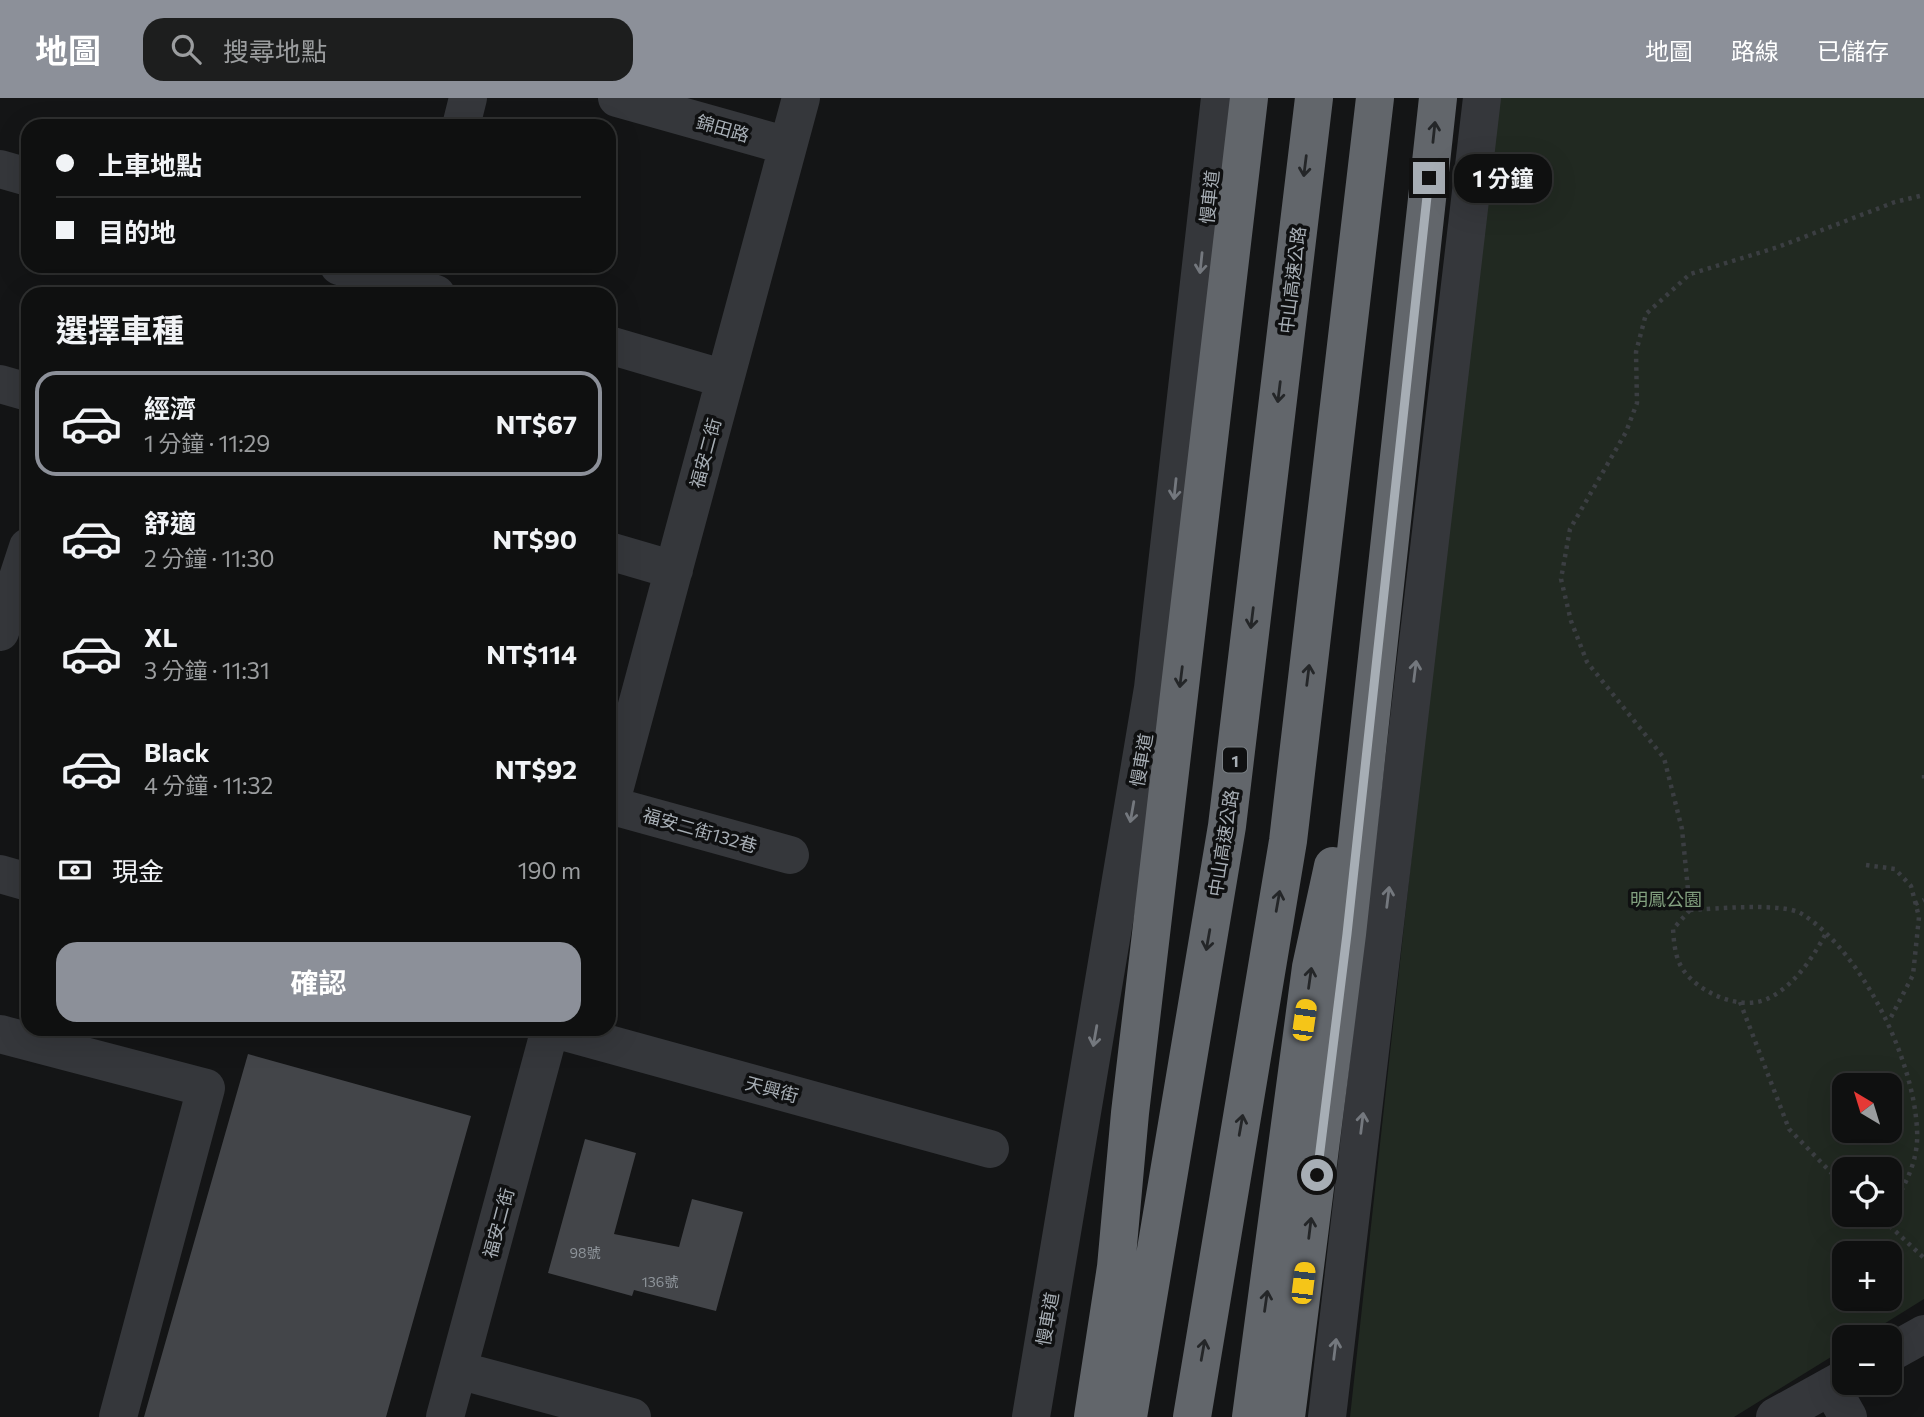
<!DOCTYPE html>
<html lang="zh-TW">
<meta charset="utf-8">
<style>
body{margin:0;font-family:Commissioner,"Noto Sans TC",sans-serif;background:#1d1e1e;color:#f1f3f6;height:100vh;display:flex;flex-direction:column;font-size:26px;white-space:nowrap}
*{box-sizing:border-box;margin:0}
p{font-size:23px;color:#9b9d9f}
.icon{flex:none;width:38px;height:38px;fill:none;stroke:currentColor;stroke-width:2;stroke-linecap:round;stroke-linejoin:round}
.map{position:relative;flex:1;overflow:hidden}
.details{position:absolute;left:21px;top:189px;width:595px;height:749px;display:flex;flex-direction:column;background:#0f1010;border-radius:21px;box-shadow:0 7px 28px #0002,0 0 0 2px #2f3030}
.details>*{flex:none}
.guide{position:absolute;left:21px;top:21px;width:595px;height:154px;border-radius:21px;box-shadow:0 7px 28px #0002,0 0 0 2px #2f3030;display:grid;align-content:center;height:154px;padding:0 35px;background:#0f1010}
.needle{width:46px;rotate:322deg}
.controls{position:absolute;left:1832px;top:975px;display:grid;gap:14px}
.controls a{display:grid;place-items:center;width:70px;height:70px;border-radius:14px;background:#0f1010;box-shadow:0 7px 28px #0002,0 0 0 2px #2f3030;font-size:35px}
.end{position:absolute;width:32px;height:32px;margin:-16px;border:9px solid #a7aeb5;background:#111;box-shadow:0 0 0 4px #111}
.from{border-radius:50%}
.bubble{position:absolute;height:49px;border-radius:21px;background:#0f1010;box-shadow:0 7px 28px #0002,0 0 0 2px #2f3030;font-size:23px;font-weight:700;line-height:49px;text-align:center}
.car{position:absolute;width:21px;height:42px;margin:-21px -10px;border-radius:9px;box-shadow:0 0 5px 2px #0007;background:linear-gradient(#f5c518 24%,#345 0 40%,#f5c518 0 76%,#345 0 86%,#f5c518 0)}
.guide b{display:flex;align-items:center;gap:24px;height:66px;font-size:26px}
.guide b+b{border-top:2px solid #2f3030}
.guide i{width:18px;height:18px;background:#f1f3f6}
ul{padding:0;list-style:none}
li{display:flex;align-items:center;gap:21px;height:105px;margin:0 14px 10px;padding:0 21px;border:4px solid transparent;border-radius:21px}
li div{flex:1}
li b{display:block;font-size:26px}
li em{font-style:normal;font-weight:700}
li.active{border-color:#8c9099}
li>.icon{width:63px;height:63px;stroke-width:1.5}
h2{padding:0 35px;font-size:32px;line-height:84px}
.pay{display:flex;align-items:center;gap:18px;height:77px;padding:0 35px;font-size:26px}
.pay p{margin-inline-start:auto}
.primary-button{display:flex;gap:14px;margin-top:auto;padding:14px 35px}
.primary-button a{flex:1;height:80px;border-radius:21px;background:#8c9099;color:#fff;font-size:28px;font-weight:700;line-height:80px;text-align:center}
header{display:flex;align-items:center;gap:42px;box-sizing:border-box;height:98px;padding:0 35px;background:#8c9099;color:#fff}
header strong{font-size:33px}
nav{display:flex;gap:38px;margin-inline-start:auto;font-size:24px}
.search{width:490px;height:63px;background:#1d1e1e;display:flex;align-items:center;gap:18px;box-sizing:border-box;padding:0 24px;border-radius:21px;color:#9b9d9f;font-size:26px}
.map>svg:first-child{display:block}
</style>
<header>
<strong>地圖</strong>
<div class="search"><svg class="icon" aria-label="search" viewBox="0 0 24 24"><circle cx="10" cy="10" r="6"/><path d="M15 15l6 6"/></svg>搜尋地點</div>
<nav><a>地圖</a><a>路線</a><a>已儲存</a></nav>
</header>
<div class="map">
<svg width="1924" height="1319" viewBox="0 0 1924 1319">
<rect width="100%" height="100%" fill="#141516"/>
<!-- green -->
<path fill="#212921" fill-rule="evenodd" d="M1495 0H1924V1201L1863 1239H1844V1251L1734 1319H1350ZM1844 987H1890V1032H1844ZM1844 1071H1890V1116H1844ZM1844 1155H1890V1200H1844Z"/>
<!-- building -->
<path fill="#434549" d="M248 956 471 1018 386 1319H144Z
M585 1041 636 1055 614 1136 679 1149 692 1101 743 1114 716 1213 634 1192 632 1198 548 1175Z"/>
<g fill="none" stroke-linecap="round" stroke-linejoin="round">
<!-- path -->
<path stroke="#3b3e42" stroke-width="4.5" stroke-dasharray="3.5 5" stroke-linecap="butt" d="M1924 677V681
M1866 767 1895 771 1911 788 1919 819 1913 877 1889 923
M1915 806 1924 802
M1690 812C1713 811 1784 804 1802 816 1862 854 1914 961 1917 1032 1919 1063 1905 1087 1890 1112
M1825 837C1812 861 1793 889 1767 901 1740 913 1700 895 1684 873 1675 861 1674 845 1673 831L1690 812 1682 731 1664 660 1587 564 1571 523 1561 481 1570 431 1626 334 1637 305 1636 254 1646 216 1690 176 1778 149 1895 104 1924 97
M1740 904 1789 1031 1844 1088
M1877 1116 1924 1160"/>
<!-- minor -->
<path stroke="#35373b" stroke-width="38" d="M617 0 788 48
M461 28 468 0
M0 71 28 79
M339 168 436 196
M609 247 725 281
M0 286 28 294
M609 453 674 472
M0 534 28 449
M609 707 790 757
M609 711 801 0
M0 776 28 784
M554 931 990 1051
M0 936 206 990 118 1319
M1890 1255 1924 1236
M458 1272 632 1319
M1831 1289 1848 1319
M445 1319 550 931
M1031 1319 1153 590 1220 0
M1327 1319 1482 0
M1775 1319 1844 1281"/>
<!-- highway -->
<path stroke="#62666b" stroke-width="38" d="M1093 1319 1116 1169 1130 1015 1249 0
M1128 1319 1227 728 1314 0
M1192 1319 1288 743 1375 0
M1251 1319 1311 869 1333 768
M1286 1319 1347 836 1438 0"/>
</g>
<!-- one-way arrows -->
<defs><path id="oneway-shaft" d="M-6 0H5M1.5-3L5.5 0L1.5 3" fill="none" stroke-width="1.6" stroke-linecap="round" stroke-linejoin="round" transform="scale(1.75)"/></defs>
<g stroke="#242628">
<use href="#oneway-shaft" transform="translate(1434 34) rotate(-84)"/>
<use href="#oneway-shaft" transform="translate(1305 68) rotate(97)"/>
<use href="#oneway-shaft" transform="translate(1279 294) rotate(97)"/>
<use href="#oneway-shaft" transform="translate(1252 520) rotate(97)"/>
<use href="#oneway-shaft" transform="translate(1308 577) rotate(-83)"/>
<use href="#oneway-shaft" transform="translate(1181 579) rotate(97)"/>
<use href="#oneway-shaft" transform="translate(1278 803) rotate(-80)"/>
<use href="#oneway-shaft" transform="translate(1208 842) rotate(100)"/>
<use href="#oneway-shaft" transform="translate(1310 880) rotate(-82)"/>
<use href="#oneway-shaft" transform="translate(1241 1027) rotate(-80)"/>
<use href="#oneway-shaft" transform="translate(1310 1130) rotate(-83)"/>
<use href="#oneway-shaft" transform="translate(1266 1203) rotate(-82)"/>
<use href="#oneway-shaft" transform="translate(1203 1252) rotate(-80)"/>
</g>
<g stroke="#74787e">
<use href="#oneway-shaft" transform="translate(1201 165) rotate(96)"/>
<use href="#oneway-shaft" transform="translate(1175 391) rotate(96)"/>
<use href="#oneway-shaft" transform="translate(1415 573) rotate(-83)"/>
<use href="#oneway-shaft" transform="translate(1132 714) rotate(100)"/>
<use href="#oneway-shaft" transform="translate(1388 799) rotate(-83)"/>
<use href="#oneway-shaft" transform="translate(1095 938) rotate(100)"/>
<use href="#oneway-shaft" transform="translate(1362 1025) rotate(-83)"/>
<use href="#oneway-shaft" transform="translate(1335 1251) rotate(-83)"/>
</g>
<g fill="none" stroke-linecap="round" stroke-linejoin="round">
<!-- route -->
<path stroke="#a7aeb5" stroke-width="9" d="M1317 1077 1347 836 1429 80"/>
</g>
<g text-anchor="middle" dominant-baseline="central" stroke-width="7" stroke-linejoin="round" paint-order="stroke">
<!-- number labels -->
<g font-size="14" fill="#8e949a">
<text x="585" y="1154">98號</text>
<text x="660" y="1183">136號</text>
</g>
<!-- shield labels -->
<rect fill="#0f1011" stroke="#797f84" stroke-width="2" x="1223" y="649.5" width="24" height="25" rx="5"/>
<g font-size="16" font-weight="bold" fill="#a7aeb5">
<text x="1235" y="662">1</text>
</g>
<!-- street labels -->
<g font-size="18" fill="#a7aeb5" stroke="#0f1011">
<text transform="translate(723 30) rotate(16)">錦田路</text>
<text transform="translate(1209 99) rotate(-84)">慢車道</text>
<text transform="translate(1292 182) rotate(-83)">中山高速公路</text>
<text transform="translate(705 355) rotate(-75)">福安二街</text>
<text transform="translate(1141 662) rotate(-80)">慢車道</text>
<text transform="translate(700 732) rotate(16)">福安二街132巷</text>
<text transform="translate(1223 745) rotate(-81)">中山高速公路</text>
<text transform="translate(772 991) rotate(15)">天興街</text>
<text transform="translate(498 1125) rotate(-75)">福安二街</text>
<text transform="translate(1047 1221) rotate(-80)">慢車道</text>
</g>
<!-- park labels -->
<g font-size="18" fill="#82a07f" stroke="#0f1011">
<text x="1666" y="801">明鳳公園</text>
</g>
</g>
</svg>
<div class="controls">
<a><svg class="needle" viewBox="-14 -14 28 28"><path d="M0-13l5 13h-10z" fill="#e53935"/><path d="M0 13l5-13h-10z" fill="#9b9d9f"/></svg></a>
<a><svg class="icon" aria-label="locate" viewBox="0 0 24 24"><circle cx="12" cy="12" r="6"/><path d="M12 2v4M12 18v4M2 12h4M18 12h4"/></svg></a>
<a>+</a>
<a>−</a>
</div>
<i class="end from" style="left:1317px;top:1077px"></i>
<i class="end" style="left:1429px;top:80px"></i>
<div class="bubble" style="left:1454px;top:56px;width:98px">1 分鐘</div>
<i class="car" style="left:1304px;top:922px;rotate:8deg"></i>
<i class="car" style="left:1303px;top:1185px;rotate:7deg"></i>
<div class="guide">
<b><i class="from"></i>上車地點</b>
<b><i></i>目的地</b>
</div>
<section class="details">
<h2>選擇車種</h2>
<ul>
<li class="active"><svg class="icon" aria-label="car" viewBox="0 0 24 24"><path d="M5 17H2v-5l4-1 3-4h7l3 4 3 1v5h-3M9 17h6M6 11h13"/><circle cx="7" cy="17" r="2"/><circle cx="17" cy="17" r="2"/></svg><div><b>經濟</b><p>1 分鐘 · 11:29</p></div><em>NT$67</em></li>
<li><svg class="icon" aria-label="car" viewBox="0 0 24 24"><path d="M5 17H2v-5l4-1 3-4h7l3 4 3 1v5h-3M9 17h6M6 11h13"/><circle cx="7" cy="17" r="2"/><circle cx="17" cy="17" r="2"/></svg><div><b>舒適</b><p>2 分鐘 · 11:30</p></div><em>NT$90</em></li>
<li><svg class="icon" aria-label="car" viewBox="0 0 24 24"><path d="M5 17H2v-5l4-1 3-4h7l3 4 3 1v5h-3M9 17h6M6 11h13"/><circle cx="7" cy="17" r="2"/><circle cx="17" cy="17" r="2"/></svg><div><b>XL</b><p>3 分鐘 · 11:31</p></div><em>NT$114</em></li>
<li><svg class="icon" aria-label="car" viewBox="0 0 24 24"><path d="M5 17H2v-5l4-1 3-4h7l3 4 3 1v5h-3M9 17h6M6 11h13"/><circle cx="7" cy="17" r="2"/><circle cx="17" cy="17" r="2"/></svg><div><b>Black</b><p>4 分鐘 · 11:32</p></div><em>NT$92</em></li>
</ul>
<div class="pay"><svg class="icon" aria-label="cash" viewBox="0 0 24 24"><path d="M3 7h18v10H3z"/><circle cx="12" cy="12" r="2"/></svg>現金<p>190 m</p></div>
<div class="primary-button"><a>確認</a></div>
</section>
</div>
